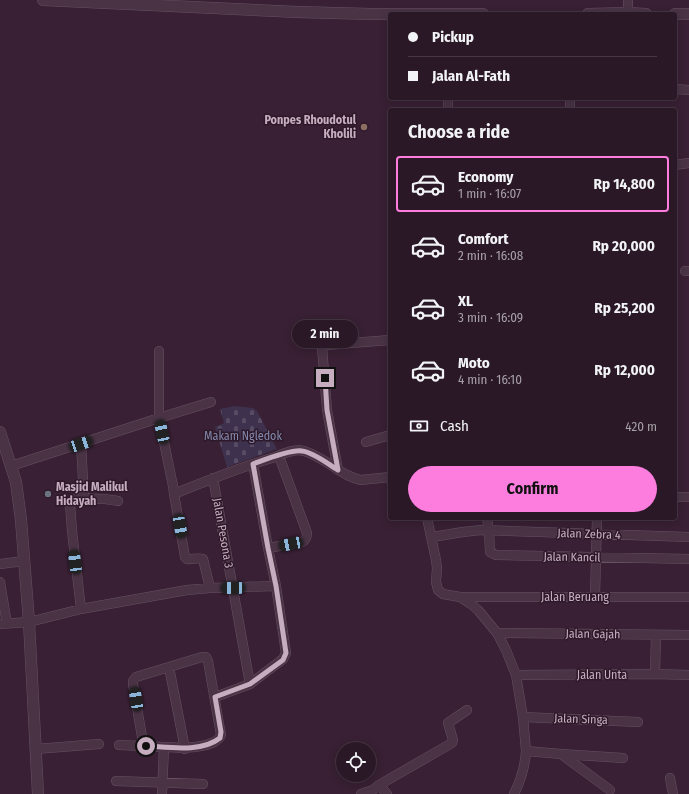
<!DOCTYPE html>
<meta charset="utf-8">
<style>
body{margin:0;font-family:"Fira Sans Condensed",sans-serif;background:#372533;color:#f1f3f6;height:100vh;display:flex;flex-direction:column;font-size:15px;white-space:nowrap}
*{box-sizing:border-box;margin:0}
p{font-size:13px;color:#a6a0a7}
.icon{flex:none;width:22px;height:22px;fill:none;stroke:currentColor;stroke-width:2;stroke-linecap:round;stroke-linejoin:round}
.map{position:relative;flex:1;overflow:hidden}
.panel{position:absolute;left:388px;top:108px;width:289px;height:412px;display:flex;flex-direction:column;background:#2b1827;border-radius:4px;box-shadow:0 2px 10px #0003,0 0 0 1px #473744}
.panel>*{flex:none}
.top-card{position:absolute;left:388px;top:12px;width:289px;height:88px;border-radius:4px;box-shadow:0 2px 10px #0003,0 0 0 1px #473744;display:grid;align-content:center;height:88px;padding:0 20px;background:#2b1827}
.fabs{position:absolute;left:336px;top:742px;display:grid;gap:8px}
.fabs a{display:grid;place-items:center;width:40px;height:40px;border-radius:50%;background:#2b1827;box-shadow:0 2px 10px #0003,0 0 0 1px #473744;font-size:20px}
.end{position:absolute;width:18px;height:18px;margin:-9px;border:5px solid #c6aec0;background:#111;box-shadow:0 0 0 2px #111}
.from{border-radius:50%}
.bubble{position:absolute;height:28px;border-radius:14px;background:#2b1827;box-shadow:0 2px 10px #0003,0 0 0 1px #473744;font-size:13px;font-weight:700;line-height:28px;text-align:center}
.car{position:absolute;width:12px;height:24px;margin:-12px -6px;border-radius:5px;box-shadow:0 0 3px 1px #0007;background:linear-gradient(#222 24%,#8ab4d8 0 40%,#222 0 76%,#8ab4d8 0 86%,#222 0)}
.top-card b{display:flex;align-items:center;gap:14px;height:38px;font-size:15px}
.top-card b+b{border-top:1px solid #473744}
.top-card i{width:10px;height:10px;background:#f1f3f6}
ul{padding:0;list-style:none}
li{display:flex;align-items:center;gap:12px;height:56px;margin:0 8px 6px;padding:0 12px;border:2px solid transparent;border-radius:4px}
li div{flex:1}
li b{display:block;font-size:15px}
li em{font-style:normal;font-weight:700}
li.selected{border-color:#fc7dde}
li>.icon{width:36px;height:36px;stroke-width:1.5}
h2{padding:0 20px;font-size:18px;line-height:48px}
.pay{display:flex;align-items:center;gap:10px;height:44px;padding:0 20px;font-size:15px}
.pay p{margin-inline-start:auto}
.primary-button{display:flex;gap:8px;margin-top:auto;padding:8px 20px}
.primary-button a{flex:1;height:46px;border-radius:24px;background:#fc7dde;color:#111;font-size:16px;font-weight:700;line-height:46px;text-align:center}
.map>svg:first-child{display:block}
</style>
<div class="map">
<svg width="689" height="794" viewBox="0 0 689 794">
<defs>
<pattern id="cemetery-stones" width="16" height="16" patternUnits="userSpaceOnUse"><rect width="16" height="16" fill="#3e314d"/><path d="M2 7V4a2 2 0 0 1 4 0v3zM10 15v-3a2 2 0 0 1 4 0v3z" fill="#584c65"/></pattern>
</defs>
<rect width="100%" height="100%" fill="#392034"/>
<!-- cemetery -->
<path fill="url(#cemetery-stones)" d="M234 406 253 408 257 411 277 449 227 467 215 427 224 423 220 409Z"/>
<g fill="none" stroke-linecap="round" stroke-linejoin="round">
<defs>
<path id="minor" d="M628 0V13
M675 89 689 90
M448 110V98
M570 110V98
M675 165 689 163
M685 271H689
M159 351V418L173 486 174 494 185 557 187 559C192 560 197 557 203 559L210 588
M366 442 390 435
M81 444 84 498
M11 466 159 418 211 402
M338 470 327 410 322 347 326 345 390 340
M213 478 250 684
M174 494C206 481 238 468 272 458 281 455 294 448 304 451 320 456 333 467 347 475 352 477 356 479 361 480L390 477
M675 497H689
M427 518 436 560 437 568 436 582 438 590 443 594 460 597 471 604 478 610 497 633 506 650 516 675 523 717 526 751C525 767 521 780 514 794
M487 518 489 531 490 552 496 555 689 559
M432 537 463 532 481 530 689 537
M268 548 302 542C306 540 307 538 307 533L279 456
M0 564 24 561
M0 582 7 624
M460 597H689
M595 597 597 518
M81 609 72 531 70 503 74 499C89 498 103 498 118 501
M0 624 29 622 81 609 187 590 210 588 276 586
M497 633 689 635
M169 667 185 749
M655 674 656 635
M516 675 655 674 689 675
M215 697 250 684 283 659 286 653 276 586 268 548 253 464
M523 717 638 722
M119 745 164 747
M146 747 142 737 133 684V681L136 677 202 657H206L208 661 221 735C219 740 216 741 212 743 196 749 181 748 164 747L162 794
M36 749 99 744
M526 751 561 754 623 758
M561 754 610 790
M670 778 673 794
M116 781 203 784
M379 785 452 743 453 740 448 723 467 710
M361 794 373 790 379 785 387 794"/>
<path id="tertiary" d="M43 0 297 12 371 14H483
M588 14 628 13 646 14
M675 14H689
M0 432 16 482 21 520 29 622 38 794"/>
</defs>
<!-- minor casing -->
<use href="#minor" stroke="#675163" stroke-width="10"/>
<!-- tertiary casing -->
<use href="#tertiary" stroke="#675163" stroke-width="12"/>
<!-- minor -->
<use href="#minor" stroke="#493345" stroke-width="9"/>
<!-- tertiary -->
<use href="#tertiary" stroke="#493345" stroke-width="11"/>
</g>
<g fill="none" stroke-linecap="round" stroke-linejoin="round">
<!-- route -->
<path stroke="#c6aec0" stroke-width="5" d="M146 746C168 747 201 753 220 738L221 732 215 697 250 684 283 660 286 653 276 586 268 548 253 464C264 460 291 449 302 451 313 452 328 464 338 470L327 410 325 378"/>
</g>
<!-- markers -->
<circle fill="#8d6e63" stroke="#2e192a" stroke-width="1.5" cx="364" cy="127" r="4"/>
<circle fill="#6b7280" stroke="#2e192a" stroke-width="1.5" cx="48" cy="494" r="4"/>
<g text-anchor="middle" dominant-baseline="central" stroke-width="3" stroke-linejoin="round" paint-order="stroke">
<!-- poi labels -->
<g font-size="12" font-weight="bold" fill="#c6aec0" stroke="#2e192a" text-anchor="end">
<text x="356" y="120">Ponpes Rhoudotul<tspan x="356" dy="14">Kholili</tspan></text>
<text x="56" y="487" text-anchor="start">Masjid Malikul<tspan x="56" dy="14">Hidayah</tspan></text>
</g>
<!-- park labels -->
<g font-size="12" fill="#8389ac" stroke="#2e192a">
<text x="243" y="436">Makam Ngledok</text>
</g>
<!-- street labels -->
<g font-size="12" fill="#c6aec0" stroke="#2e192a">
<text transform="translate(223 533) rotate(80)">Jalan Pesona 3</text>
<text transform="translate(589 534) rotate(2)">Jalan Zebra 4</text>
<text transform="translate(572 557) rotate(1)">Jalan Kancil</text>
<text x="575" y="597">Jalan Beruang</text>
<text transform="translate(593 634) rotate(1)">Jalan Gajah</text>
<text x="602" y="675">Jalan Unta</text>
<text transform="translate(581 719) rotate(2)">Jalan Singa</text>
</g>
</g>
</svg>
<div class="fabs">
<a><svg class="icon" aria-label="locate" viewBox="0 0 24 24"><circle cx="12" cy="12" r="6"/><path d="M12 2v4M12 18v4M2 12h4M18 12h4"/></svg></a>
</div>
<i class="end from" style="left:146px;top:746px"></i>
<i class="end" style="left:325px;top:378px"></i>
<div class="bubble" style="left:292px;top:320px;width:66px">2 min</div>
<i class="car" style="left:162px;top:432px;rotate:348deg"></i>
<i class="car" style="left:81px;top:444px;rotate:72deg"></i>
<i class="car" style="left:180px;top:526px;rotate:170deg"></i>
<i class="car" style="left:291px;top:544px;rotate:259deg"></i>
<i class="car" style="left:75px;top:562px;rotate:353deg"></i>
<i class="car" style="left:233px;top:588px;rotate:270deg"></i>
<i class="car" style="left:136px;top:699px;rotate:351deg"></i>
<div class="top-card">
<b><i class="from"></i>Pickup</b>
<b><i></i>Jalan Al-Fath</b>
</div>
<section class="panel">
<h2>Choose a ride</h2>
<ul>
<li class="selected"><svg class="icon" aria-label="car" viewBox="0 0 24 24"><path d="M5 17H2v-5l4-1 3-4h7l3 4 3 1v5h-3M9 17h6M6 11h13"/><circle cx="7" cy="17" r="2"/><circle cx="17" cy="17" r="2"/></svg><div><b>Economy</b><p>1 min · 16:07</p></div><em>Rp 14,800</em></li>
<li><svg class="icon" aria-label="car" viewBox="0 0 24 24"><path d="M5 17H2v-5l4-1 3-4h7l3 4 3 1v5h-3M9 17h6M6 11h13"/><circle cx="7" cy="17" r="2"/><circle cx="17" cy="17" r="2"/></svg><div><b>Comfort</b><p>2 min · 16:08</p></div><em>Rp 20,000</em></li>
<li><svg class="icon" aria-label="car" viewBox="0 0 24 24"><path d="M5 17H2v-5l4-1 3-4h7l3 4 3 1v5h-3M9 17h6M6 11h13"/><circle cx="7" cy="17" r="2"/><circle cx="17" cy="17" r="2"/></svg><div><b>XL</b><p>3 min · 16:09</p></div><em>Rp 25,200</em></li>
<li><svg class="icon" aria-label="car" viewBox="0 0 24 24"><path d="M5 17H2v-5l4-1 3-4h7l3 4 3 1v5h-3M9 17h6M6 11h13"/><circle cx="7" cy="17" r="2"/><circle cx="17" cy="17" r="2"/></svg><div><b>Moto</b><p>4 min · 16:10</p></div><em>Rp 12,000</em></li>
</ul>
<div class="pay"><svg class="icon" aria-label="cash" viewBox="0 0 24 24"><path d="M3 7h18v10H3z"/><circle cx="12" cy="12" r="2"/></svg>Cash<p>420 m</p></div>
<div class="primary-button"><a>Confirm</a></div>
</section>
</div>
